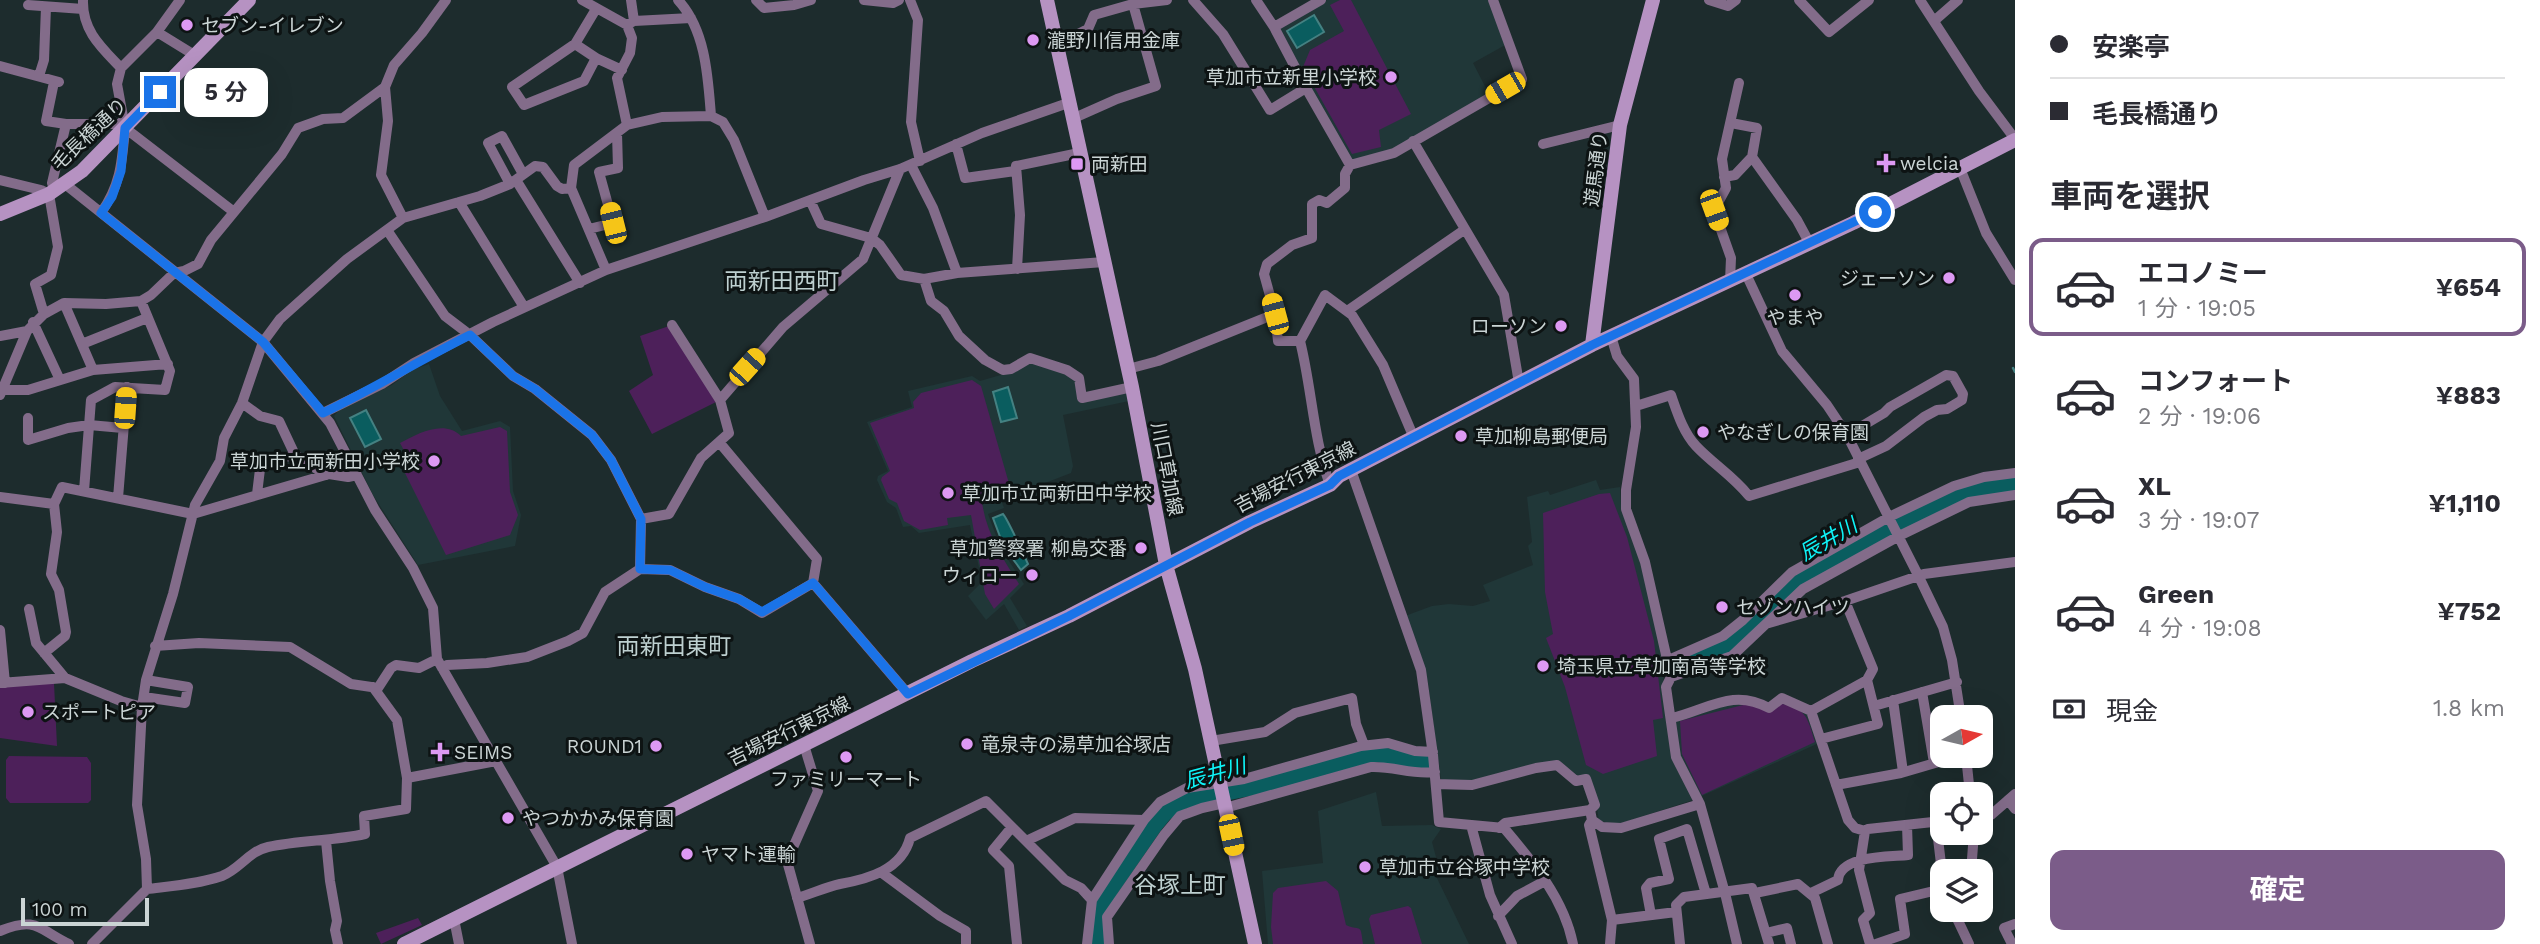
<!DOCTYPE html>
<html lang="ja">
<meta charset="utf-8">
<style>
body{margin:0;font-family:"Work Sans","Noto Sans JP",sans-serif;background:#f2f2f3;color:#2b2b33;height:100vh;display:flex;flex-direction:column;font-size:26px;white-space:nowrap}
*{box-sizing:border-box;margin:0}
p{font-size:23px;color:#7c7c81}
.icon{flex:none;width:38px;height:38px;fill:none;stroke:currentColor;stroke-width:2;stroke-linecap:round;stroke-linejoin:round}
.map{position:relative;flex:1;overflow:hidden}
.drawer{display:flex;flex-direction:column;background:#fff;width:525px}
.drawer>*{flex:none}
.top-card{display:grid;align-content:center;height:154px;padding:0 35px;background:#fff}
.needle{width:46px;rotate:82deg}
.fabs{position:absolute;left:1930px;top:705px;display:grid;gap:14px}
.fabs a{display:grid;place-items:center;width:63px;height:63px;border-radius:14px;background:#fff;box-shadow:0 7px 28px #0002;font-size:35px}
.scale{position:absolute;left:21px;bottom:18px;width:128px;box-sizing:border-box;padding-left:7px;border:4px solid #cbd5d5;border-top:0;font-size:19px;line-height:24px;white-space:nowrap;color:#cbd5d5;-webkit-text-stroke:5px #0d1313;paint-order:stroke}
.end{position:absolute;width:32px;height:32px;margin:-16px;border:9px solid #1a73e8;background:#fff;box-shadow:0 0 0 4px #fff}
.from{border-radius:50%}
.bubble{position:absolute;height:49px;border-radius:14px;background:#fff;box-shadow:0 7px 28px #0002;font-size:23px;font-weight:700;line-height:49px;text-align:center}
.car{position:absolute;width:21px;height:42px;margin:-21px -10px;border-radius:9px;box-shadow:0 0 5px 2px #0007;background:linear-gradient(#f5c518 24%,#345 0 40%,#f5c518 0 76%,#345 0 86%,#f5c518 0)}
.top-card b{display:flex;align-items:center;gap:24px;height:66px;font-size:26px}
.top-card b+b{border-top:2px solid #e1e1e2}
.top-card i{width:18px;height:18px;background:#2b2b33}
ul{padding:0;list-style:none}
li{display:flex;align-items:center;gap:21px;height:98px;margin:0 14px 10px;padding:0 21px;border:4px solid transparent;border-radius:14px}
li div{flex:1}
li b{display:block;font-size:26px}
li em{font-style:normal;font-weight:700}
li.active{border-color:#7b5c89}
li>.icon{width:63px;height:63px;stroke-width:1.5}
h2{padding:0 35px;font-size:32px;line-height:84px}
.pay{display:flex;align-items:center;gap:18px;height:77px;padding:0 35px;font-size:26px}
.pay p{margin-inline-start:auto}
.cta{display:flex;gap:14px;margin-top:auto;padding:14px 35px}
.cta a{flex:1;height:80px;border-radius:14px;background:#7b5c89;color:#fff;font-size:28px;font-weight:700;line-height:80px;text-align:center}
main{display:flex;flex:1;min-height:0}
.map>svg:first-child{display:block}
</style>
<main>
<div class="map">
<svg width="2015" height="944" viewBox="0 0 2015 944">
<rect width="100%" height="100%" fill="#1d2c2d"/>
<!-- built -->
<path fill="#203738" d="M1327 0H1491L1507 44 1473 63 1489 94 1387 152 1354 162 1349 160 1278 32 1280 28Z
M1031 361 1074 376 1080 401 1127 392 1129 401 1063 415 1073 466 1071 473 1027 490 1000 497 1004 508 988 514 1001 549 1024 584 1010 598 1027 626 1019 630 1004 604 986 620 968 596 982 582 970 525 919 533 911 526 903 527 896 508 887 502 877 480 878 476 888 471 867 422 912 407 908 391 972 376 980 381 1011 372Z
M429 364 440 396 462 431 500 421 510 427 513 491 521 515 515 546 418 565 373 495 334 416 340 409 392 385 412 370Z
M1596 480 1600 490 1620 487 1621 505 1641 559 1659 639 1668 721 1697 715 1732 703 1781 702 1807 713 1819 743 1693 800 1619 824 1599 821 1597 808 1578 776 1559 761 1535 764 1470 781 1441 780 1428 683 1419 649 1405 616 1432 606 1449 604 1473 606 1490 601 1483 585 1533 565 1528 546 1532 542 1527 497 1548 491 1550 495Z
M1376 792 1382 826 1432 825 1441 829 1432 842 1437 861 1436 876 1469 944H1268L1262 871 1323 863 1318 811Z"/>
<!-- green -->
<path fill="#4d205a" d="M1340 0H1351L1411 114 1379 130 1381 147 1352 154 1303 67 1310 50 1344 31 1330 5Z
M672 325 720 400 652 434 629 391 653 375 640 336Z
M972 380 981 386 1010 487 994 491V500L982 502C986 533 1003 559 1019 584L994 609 985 594 971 515 947 518 948 525 920 530 904 521 897 503 889 499 881 480 882 477 890 471 870 423 914 408 913 402 921 393Z
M500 427 507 431 510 492 518 515 510 535 446 555 400 463 408 458 400 443C417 434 444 419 461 436Z
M1610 493 1627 537 1654 641 1663 718 1653 720 1657 756 1603 774 1586 765 1565 687 1546 638 1553 634 1545 592 1543 513 1599 494Z
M54 683 57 746 0 738V687Z
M1747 704C1765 704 1793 699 1805 716 1810 723 1812 734 1815 742L1702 795 1682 754 1680 721Z
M9 756 87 757 91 763V800L88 803H10L6 798V760Z
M1326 881 1338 891 1346 925C1362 932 1360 922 1363 944H1273L1271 927 1273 893 1278 888Z
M1408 906 1411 908 1422 944H1375L1369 919 1371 915Z
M418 918 422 925 381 944 376 933Z"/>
<!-- water -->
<path fill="#0a5d5f" stroke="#448182" stroke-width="2" d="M1314 15 1324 32 1297 48 1287 31Z
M1008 387 1017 418 1001 422 993 392Z
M366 410 381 439 365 447 350 418Z
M1003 514C1007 518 1024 555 1028 564L1021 570 1004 547 993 518Z"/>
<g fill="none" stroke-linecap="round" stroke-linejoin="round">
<!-- stream -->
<path stroke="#448182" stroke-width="2.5" d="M2013 368 2015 372"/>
<!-- river -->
<path stroke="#0a5d5f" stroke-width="16" d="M1680 665 1721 649 1746 631 1782 592 1819 567 1947 499 1972 489 2015 483
M1098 944 1099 915 1111 889 1155 825 1165 813 1183 801 1255 787 1376 754 1424 763"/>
<!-- street -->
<path stroke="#836c8a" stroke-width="10" d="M83 0C82 31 102 48 121 68
M582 0 627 25 632 38 630 53 617 78 627 125
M631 0 634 21
M756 0 764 8 794 5 811 0
M864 0 893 3 899 0
M910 0 918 20 911 122 920 161
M1193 0 1223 34 1270 110 1306 88
M1256 0 1274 27 1306 88 1350 165 1394 153 1522 79 1493 0
M1709 0 1728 6 1736 0
M1799 0 1829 32 1869 0
M1920 0 1979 91 2015 139
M28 5 83 9
M1934 21 1958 0
M627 25 634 21 691 18
M1274 27 1321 0
M157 32 180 0
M575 44 596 58 584 81 524 105 512 87 575 44 596 9
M1057 45 1088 29 1094 15 1133 4 1167 0
M196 56 157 32 121 68 117 84 125 128 234 212
M596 58 622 70
M0 66 59 82
M39 76 44 60 46 7
M54 82 46 121 66 124H125
M385 87 388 121 381 175 403 218
M711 116 723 122 734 140 765 217
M1072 119 1117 99 1156 86 1133 4
M1731 123 1757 128 1752 157
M1413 141 1504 295 1519 383
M956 144 965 178 1015 171
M1543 144 1620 125
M911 165 933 208 957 273
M1960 168 1986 233 2015 280
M1724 177 1735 175 1752 157 1797 220 1810 244
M0 180 41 190 49 194 58 247 51 275 35 284 44 314
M516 180 580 283
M65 184 263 342 330 423 375 510 413 568 433 608 437 659 557 867 572 944
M510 184 488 143 502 136 523 174
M571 188 574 165 627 125 662 117 711 116C708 78 706 30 678 0
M55 191 52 183 66 124
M810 200 821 224 871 238 880 245 901 275 924 279 957 273 1104 262
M459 202 524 307
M101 213C121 184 122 162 125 128
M589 229 613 223 599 172 618 168 617 133
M387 230 445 316 470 335 513 376 535 389 592 435 611 460 641 519 640 569 605 592 583 633 568 641 527 657 487 663 447 665 442 668
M1017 269 1020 215 1016 166 1079 153
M1746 274 1782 351 1827 405 1847 435 1919 577 1943 627 1952 660 1961 718
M924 279 931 301 944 311 959 336 985 360 1003 370 1011 369 1030 358 1067 370 1079 378 1082 398 1132 387
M1730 281 1731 258 1714 210 1726 188 1722 159 1739 83
M64 303 93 370
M1347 311 1464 230
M33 322 60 380
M672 325 720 400
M0 336 27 331
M1611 336 1617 356 1634 379 1636 427 1626 490V509L1645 562 1671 677 1666 687 1676 757 1700 804 1725 893 1737 944
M1300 341 1325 295 1352 315 1383 365 1414 438
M82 344 147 318
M1128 369 1158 361 1275 314
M2 390H28L93 370 168 364
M0 395 27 331 44 314 64 303 106 304 141 301 151 295 174 273 184 271 198 264 211 240 282 154 298 128 323 119 343 118 385 87 394 65 422 33 446 0
M242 403 260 416 279 421 295 455 326 475
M1636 406 1671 395C1677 412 1683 432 1696 446 1713 464 1733 476 1749 496L1860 462
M323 413 382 384 414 363 493 322 606 270 765 217 864 180 900 169 982 133 1068 103
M28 418V440L68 428 89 425 123 428
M1847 435 1884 413 1890 407 1946 375 1953 376 1963 394 1962 400 1947 409 1937 410 1924 417 1886 446 1858 459
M1351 470 1421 670 1433 755 1439 822 1504 828C1533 862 1564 899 1573 944
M1330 485C1313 438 1312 389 1300 341H1278L1275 314 1264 274 1267 264 1292 245 1312 238V204L1319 200 1327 203 1345 188V174L1350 165
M84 491 91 400 115 387 165 390 170 371 141 301
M257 494 261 461 295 455
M0 497 54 504
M118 498 127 387
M641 519 669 514 701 458 729 433 720 400 783 327 863 259 900 169
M640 569 670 570 705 587 739 599 762 613 813 583 817 559 719 442
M813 583 908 694
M29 609 36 643 65 678
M1769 623 1845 601 1924 574 2015 562
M0 630 5 683
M155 646 199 643 290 647 351 684 378 688 391 668 396 665 419 668 437 659
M44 653 65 636 66 632 59 590 51 574 57 532 54 504 62 487 193 514 329 474 348 477 357 475
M1666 661 1723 636 1743 620 1792 572 1889 517 1954 486 1984 477 2015 473
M1671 677 1732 656 1803 589 1899 536 1969 502 2015 495
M0 683 65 678 121 701 142 707
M373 687 397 720 407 778
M1922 692 1934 763
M144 697 185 703 188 687 146 680
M1893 700 1903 772
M1874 706 1957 682
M1811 711 1867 680 1873 669 1845 601
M1672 718C1709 709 1733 688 1769 708L1782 698 1811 711 1848 820 1855 828 1865 831
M1821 739 1878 724 1867 680
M1211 741 1265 732 1295 713 1352 698 1356 724 1364 745
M804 745 818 791 787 861 810 944
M1966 756 1970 794
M1436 784 1472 785 1536 768 1557 765 1576 781 1586 779 1595 805 1590 810 1505 823 1499 828
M1836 785 1901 773 1959 756
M2008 800 2015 809
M1225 808 1371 767C1394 766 1412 775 1435 772
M1590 810 1592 820 1589 825 1612 920 1610 944
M1981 816 1991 815 2015 794
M1592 820 1602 827 1621 828 1700 804
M1936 822 1942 872
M1471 825 1490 895 1512 944
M1012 827 993 850 1009 866 1017 944
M326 841 330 881 337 921 335 930 338 944
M1026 841 1075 818 1144 820
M1971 872 1974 833
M882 873 940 916 966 931V944
M147 889C171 886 199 884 222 876 240 869 249 851 268 847 300 840 333 841 365 834L364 816 406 809 407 778 496 761
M1755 893 1798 884 1815 898 1828 944
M1811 893 1838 880C1840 855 1890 857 1908 855L1907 825
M797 898C811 894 826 887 840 884 868 879 902 870 910 838L986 801 1065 880 1081 888 1092 900
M1953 910 1969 944
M1954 913 1967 910
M1651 915 1646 888 1650 883 1669 879 1659 839 1687 829 1706 894
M1498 916 1517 896 1545 881
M454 919 459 944
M1612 920 1676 912
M0 931C37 916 38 929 69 944
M1766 933 1787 928 1791 944
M92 944 147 889 146 859 137 805 142 707 146 680 173 594 195 505 220 461 224 438 242 403 263 342 280 319 347 259 403 218 480 196 510 184 535 166 543 167 557 186 562 189 571 188 606 270
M1087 944 1092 900 1144 820 1160 802 1187 788 1244 779 1361 746 1388 743 1415 751 1433 752
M1109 944 1107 917 1164 835 1180 816 1202 808 1224 803
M1680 944 1676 905 1684 897 1752 888 1769 944
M1870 944 1863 920 1870 913 1859 870 1865 831 1868 829 1942 821
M1876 944 1905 934 1900 899 1942 889
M2012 944 2004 928 2015 924"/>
<!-- secondary -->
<path stroke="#b692c2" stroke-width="14" d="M1047 0 1132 387 1166 565 1195 669 1255 944
M0 214 49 194 82 171 249 0
M1592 345 1620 125 1653 0
M404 944 972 661 1069 616 1250 522 1330 485 1339 476 1592 345 1853 223 2015 140"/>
</g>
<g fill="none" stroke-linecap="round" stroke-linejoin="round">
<!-- route -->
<path stroke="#1a73e8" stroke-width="9" d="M160 92 125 128 121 171 112 197 101 213 263 342 323 413C373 389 420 360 470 335L513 376 535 389 592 435 611 460 641 519 640 569 670 570 705 587 739 599 762 612 813 583 908 694 1069 616 1250 522 1330 485 1339 476 1592 345 1875 212"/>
</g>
<!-- markers -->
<g fill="#dd99f3" stroke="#0d1313" stroke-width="2.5">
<circle cx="187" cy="25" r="7"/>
<circle cx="1033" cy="40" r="7"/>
<circle cx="1391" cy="77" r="7"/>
<path d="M1882.5 152.5h7v7h7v7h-7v7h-7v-7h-7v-7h7z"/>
<rect x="1070" y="157" width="14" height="14" rx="3.5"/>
<circle cx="1949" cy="278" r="7"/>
<circle cx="1795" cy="295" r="7"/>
<circle cx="1561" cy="326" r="7"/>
<circle cx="1703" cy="432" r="7"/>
<circle cx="1461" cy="436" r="7"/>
<circle cx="434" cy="461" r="7"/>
<circle cx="948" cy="493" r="7"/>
<circle cx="1141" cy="548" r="7"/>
<circle cx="1032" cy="575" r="7"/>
<circle cx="1722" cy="607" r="7"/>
<circle cx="1543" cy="666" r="7"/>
<circle cx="28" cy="712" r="7"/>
<circle cx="967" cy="744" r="7"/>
<circle cx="656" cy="746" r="7"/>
<path d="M436.5 741.5h7v7h7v7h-7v7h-7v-7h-7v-7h7z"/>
<circle cx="846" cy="757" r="7"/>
<circle cx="508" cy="818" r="7"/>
<circle cx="687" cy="854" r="7"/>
<circle cx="1365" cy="867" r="7"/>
</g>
<g text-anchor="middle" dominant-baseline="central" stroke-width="6" stroke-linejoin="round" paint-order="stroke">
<!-- poi labels -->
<g font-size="19" fill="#cbd5d5" stroke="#0d1313" text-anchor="start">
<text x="201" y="25">セブン-イレブン</text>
<text x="1047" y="40">瀧野川信用金庫</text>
<text x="1377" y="77" text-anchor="end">草加市立新里小学校</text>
<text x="1900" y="163">welcia</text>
<text x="1091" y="164">両新田</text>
<text x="1935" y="278" text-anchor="end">ジェーソン</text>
<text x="1795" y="317" text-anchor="middle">やまや</text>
<text x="1547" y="326" text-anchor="end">ローソン</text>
<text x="1717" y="432">やなぎしの保育園</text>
<text x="1475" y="436">草加柳島郵便局</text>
<text x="420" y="461" text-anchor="end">草加市立両新田小学校</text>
<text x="962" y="493">草加市立両新田中学校</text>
<text x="1127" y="548" text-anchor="end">草加警察署 柳島交番</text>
<text x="1018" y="575" text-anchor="end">ウィロー</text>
<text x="1736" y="607">セゾンハイツ</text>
<text x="1557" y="666">埼玉県立草加南高等学校</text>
<text x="42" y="712">スポートピア</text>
<text x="981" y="744">竜泉寺の湯草加谷塚店</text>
<text x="642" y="746" text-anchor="end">ROUND1</text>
<text x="454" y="752">SEIMS</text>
<text x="846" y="779" text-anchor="middle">ファミリーマート</text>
<text x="522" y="818">やつかかみ保育園</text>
<text x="701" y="854">ヤマト運輸</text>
<text x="1379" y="867">草加市立谷塚中学校</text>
</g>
<!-- street labels -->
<g font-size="19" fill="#cbd5d5" stroke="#0d1313">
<text transform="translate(89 134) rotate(-43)">毛長橋通り</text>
<text transform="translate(1596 169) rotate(-83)">遊馬通り</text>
<text transform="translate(1167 469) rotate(79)">川口草加線</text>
<text transform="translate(1295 477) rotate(-27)">吉場安行東京線</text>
<text transform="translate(789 731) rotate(-26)">吉場安行東京線</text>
</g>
<!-- water labels -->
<g font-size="21" font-style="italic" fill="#0ff4f8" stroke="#0d1313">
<text transform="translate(1828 539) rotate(-30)">辰井川</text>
<text transform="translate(1215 773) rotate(-15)">辰井川</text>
</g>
<!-- quarter labels -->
<g font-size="23" fill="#bed0d0" stroke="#0d1313">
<text x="782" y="281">両新田西町</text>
<text x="674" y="646">両新田東町</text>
<text x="1180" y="885">谷塚上町</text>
</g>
</g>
</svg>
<div class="fabs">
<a><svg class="needle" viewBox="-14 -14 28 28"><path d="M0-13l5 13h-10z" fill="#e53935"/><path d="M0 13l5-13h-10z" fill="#7c7c81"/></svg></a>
<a><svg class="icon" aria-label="locate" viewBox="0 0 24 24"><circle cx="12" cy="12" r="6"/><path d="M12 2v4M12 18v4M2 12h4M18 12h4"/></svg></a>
<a><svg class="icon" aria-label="layers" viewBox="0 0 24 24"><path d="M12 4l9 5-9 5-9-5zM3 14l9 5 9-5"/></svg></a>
</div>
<div class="scale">100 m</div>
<i class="end from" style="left:1875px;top:212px"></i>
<i class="end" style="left:160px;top:92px"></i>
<div class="bubble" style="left:184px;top:68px;width:84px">5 分</div>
<i class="car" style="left:1505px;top:88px;rotate:240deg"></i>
<i class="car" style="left:1714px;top:210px;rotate:160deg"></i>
<i class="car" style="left:613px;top:223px;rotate:346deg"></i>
<i class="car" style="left:1275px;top:314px;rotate:345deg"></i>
<i class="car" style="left:747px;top:367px;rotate:42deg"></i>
<i class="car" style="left:125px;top:408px;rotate:4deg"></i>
<i class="car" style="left:1231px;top:835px;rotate:168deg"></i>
</div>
<section class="drawer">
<div class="top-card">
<b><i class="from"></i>安楽亭</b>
<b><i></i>毛長橋通り</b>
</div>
<h2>車両を選択</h2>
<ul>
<li class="active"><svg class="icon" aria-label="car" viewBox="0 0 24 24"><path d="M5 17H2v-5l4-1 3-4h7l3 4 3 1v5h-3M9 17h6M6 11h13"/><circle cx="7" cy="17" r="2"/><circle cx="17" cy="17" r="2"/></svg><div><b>エコノミー</b><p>1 分 · 19:05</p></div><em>¥654</em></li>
<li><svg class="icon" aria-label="car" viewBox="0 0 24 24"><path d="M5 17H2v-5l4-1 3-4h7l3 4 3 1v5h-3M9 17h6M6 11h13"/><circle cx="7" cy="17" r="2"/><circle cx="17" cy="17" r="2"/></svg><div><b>コンフォート</b><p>2 分 · 19:06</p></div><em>¥883</em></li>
<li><svg class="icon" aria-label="car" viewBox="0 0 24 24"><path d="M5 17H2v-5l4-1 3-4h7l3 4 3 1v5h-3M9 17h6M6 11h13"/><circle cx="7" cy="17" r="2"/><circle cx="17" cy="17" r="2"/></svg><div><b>XL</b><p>3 分 · 19:07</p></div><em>¥1,110</em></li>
<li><svg class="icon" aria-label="car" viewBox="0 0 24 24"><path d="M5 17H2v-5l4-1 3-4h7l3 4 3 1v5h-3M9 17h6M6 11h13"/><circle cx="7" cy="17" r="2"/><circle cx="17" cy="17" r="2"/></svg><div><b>Green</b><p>4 分 · 19:08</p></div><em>¥752</em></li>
</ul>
<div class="pay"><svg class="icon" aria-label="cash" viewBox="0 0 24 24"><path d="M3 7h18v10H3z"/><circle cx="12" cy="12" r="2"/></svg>現金<p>1.8 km</p></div>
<div class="cta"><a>確定</a></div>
</section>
</main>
